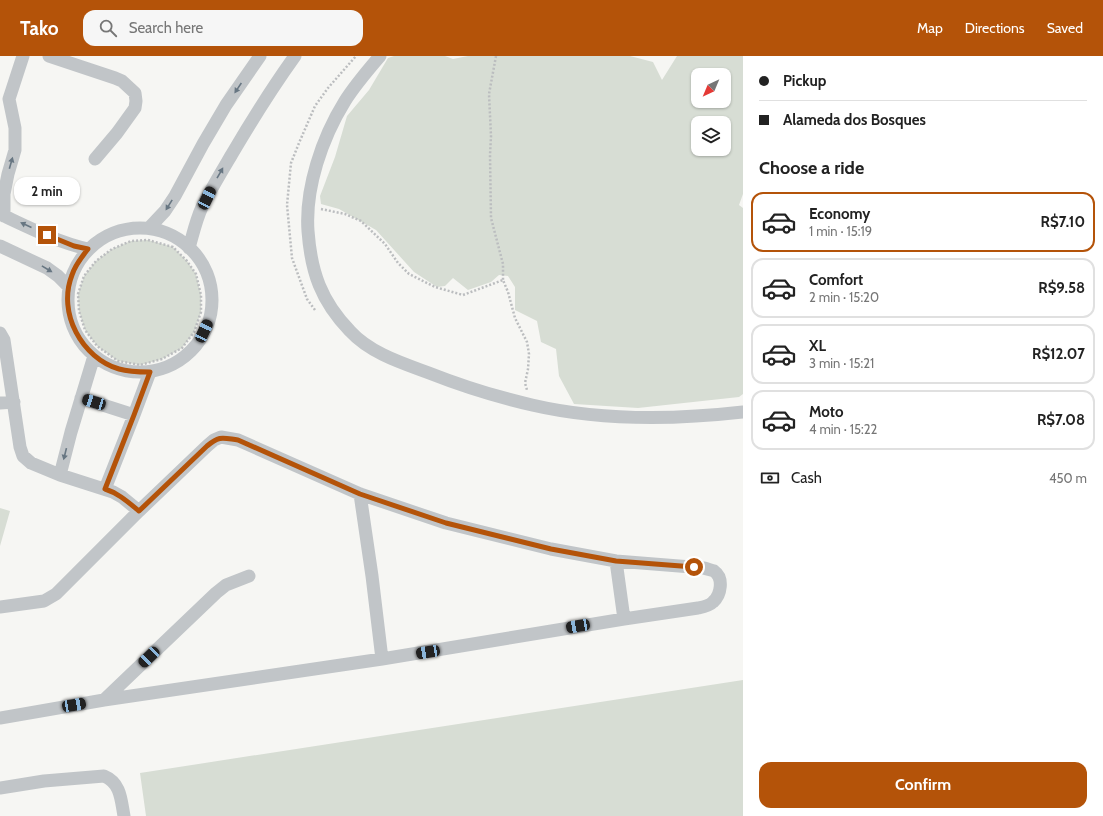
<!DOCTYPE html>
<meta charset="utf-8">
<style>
body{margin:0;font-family:Cabin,sans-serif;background:#f6f6f6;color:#222;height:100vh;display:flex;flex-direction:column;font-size:15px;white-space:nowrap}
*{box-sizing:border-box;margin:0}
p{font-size:13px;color:#767676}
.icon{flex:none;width:22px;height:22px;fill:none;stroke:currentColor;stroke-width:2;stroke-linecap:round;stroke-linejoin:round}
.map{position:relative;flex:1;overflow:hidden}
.panel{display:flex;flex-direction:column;background:#fff;width:360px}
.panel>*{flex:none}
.guide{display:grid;align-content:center;height:88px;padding:0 16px;background:#fff}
.needle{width:26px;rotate:224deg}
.controls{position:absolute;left:691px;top:12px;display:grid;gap:8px}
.controls a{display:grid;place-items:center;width:40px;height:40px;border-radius:8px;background:#fff;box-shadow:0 1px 3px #0004;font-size:20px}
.end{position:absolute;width:18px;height:18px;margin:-9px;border:5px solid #b45309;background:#fff;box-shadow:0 0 0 2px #fff}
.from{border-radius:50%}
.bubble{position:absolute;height:28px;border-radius:12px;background:#fff;box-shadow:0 1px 3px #0004;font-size:13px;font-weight:700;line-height:28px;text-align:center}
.car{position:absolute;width:12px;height:24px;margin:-12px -6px;border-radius:5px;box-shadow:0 0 3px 1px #0007;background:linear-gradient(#222 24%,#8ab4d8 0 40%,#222 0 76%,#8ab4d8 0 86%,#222 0)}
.guide b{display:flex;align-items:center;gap:14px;height:38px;font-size:15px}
.guide b+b{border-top:1px solid #e0e0e0}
.guide i{width:10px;height:10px;background:#222}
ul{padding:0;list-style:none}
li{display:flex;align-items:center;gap:12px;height:60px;margin:0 8px 6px;padding:0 8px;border:2px solid #e0e0e0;border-radius:12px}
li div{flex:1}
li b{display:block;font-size:15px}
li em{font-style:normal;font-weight:700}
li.active{border-color:#b45309}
li>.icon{width:36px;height:36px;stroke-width:1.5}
h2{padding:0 16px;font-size:18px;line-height:48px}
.pay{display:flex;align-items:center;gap:10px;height:44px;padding:0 16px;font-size:15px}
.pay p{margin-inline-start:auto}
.action{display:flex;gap:8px;margin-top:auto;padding:8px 16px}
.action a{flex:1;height:46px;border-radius:12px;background:#b45309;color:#fff;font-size:16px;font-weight:700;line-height:46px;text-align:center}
header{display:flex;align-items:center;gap:24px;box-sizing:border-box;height:56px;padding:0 20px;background:#b45309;color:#fff}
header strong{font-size:19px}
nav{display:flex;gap:22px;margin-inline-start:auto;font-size:14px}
.search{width:280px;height:36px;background:#f6f6f6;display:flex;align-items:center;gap:10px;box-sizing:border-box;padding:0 14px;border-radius:12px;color:#767676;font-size:15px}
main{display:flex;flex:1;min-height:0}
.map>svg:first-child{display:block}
</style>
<header>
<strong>Tako</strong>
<div class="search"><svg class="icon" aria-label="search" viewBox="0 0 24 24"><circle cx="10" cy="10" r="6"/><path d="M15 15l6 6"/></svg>Search here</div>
<nav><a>Map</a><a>Directions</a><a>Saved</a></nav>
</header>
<main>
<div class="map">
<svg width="743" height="760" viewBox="0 0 743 760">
<rect width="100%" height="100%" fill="#f6f6f3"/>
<!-- green -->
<path fill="#d7ddd4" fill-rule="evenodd" d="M394 0H445L453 3 468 0H630L653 6 662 24 677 0H743V138L739 149 743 152V338L739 341 638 352 574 348 559 320 556 293 541 286 537 265 515 254V231L508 220 499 219 491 226 468 234 453 222 445 230 437 231 414 216 376 174 339 153 321 148 320 140 335 101 347 60 369 34 388 2ZM698 19H724V45H698ZM698 67H724V93H698Z
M148 184 173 191 187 205 196 218 201 239V256L194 276 182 292 162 303 140 309 118 305 97 290 85 274 79 255 78 238 84 220 96 205 112 193 131 185Z
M0 452 10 455 0 490Z
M743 624V760H146L140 717Z"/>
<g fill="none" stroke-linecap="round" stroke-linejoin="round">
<!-- path -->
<path stroke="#bbbdbf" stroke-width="2.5" stroke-dasharray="2 2" stroke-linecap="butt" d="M496 0 489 38 491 80 490 99 491 162 503 208V224
M321 153 345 158 361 165 385 188 398 207 409 218 435 231 463 239 503 224 508 236 515 262 527 286 529 298 528 313 525 327 527 334
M148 184 173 191 187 205 196 218 201 239V256L194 276 182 292 162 303 140 309 118 305 97 290 85 274 79 255 78 238 84 220 96 205 112 193 131 185Z
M315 254 307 243 292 202 287 149 291 107 299 87 315 50 328 32 356 0"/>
<!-- street -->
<path stroke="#c1c5c8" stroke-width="13" d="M49 0 115 22 122 25 135 37 136 45 135 52 117 77 95 103
M380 0C368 14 355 29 345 45 322 82 305 132 308 175 311 216 321 245 350 275 370 297 402 307 429 317 462 330 497 341 532 349 601 365 673 364 743 356
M0 158C28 171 57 186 88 193
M4 160V138L8 118 15 94V72L9 43 23 0
M149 172 165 155 175 140 203 88 226 49 260 0
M68 244a72 72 0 1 1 144 0a72 72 0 1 1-144 0Z
M0 190 47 212 58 220 69 231
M189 192C193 178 196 164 202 151 211 133 222 115 232 98 252 64 272 32 295 0
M0 277 4 284 20 391 23 400 31 407 60 419 113 436 122 441 139 455
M81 342 134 359
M0 347 14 346
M60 419 71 376 94 300
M105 433 134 359 150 316
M360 438 372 520 382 603
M616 505 624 563
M0 551 44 545 56 538 139 455 207 390 214 384 221 381 238 384 360 438 446 467 551 493 616 505 704 512C707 513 711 514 714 515 724 522 721 539 713 546 709 550 703 551 698 552L624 563 382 603 104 644 0 662
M104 644 216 537 226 529 249 520
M0 732 44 725 104 720C121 727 121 744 124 760"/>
</g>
<!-- one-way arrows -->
<defs><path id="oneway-solid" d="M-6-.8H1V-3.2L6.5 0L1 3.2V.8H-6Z"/></defs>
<g fill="#677682">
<use href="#oneway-solid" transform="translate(238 32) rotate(124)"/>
<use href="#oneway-solid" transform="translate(11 107) rotate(-74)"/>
<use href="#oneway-solid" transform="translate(220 117) rotate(-60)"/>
<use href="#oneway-solid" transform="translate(169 149) rotate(122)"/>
<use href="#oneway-solid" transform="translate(26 169) rotate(-156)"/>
<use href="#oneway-solid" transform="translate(47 213) rotate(31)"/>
<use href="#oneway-solid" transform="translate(65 398) rotate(104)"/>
</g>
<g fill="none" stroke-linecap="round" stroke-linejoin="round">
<!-- route -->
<path stroke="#b45309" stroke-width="5" d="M47 179 74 190 88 193C81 202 75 209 72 219 57 257 82 302 119 313 129 316 140 316 150 316L134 359 105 433C118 437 128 446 139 455L207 390C220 379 223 382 238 384L360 438 446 467 551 493 616 505 694 511"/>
</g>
</svg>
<div class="controls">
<a><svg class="needle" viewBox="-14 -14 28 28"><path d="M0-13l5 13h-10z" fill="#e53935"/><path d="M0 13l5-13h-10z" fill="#767676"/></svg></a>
<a><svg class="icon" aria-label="layers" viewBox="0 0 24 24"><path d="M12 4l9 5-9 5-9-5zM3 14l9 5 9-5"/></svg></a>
</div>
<i class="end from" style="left:694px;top:511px"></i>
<i class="end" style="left:47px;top:179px"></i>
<div class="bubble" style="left:14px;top:121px;width:66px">2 min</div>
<i class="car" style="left:207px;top:142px;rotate:26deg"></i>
<i class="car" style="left:204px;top:275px;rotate:25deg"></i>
<i class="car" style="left:94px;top:346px;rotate:287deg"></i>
<i class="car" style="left:578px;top:570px;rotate:260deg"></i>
<i class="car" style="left:428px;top:596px;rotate:261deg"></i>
<i class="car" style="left:149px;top:601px;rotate:226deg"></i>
<i class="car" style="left:74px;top:649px;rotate:80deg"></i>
</div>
<section class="panel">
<div class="guide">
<b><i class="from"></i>Pickup</b>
<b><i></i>Alameda dos Bosques</b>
</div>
<h2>Choose a ride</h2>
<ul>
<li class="active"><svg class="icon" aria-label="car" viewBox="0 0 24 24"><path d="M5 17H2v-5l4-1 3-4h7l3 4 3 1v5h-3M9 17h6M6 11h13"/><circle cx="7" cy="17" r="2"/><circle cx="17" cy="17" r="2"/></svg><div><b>Economy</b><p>1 min · 15:19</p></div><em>R$7.10</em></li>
<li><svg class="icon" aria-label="car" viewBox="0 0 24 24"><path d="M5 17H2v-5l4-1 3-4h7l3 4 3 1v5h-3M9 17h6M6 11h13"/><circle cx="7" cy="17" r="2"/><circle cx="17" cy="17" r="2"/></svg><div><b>Comfort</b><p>2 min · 15:20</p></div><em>R$9.58</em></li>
<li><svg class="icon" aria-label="car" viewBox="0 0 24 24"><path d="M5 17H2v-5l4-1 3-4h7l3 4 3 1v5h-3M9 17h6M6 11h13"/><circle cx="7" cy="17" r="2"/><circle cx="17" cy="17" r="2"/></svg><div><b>XL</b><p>3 min · 15:21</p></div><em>R$12.07</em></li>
<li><svg class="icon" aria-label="car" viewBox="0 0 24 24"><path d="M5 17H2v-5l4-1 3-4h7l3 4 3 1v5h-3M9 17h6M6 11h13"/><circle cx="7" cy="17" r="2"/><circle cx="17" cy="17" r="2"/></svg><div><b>Moto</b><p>4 min · 15:22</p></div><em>R$7.08</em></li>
</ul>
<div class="pay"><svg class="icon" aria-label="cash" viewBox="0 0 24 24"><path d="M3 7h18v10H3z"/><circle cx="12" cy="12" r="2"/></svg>Cash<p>450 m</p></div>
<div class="action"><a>Confirm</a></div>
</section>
</main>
